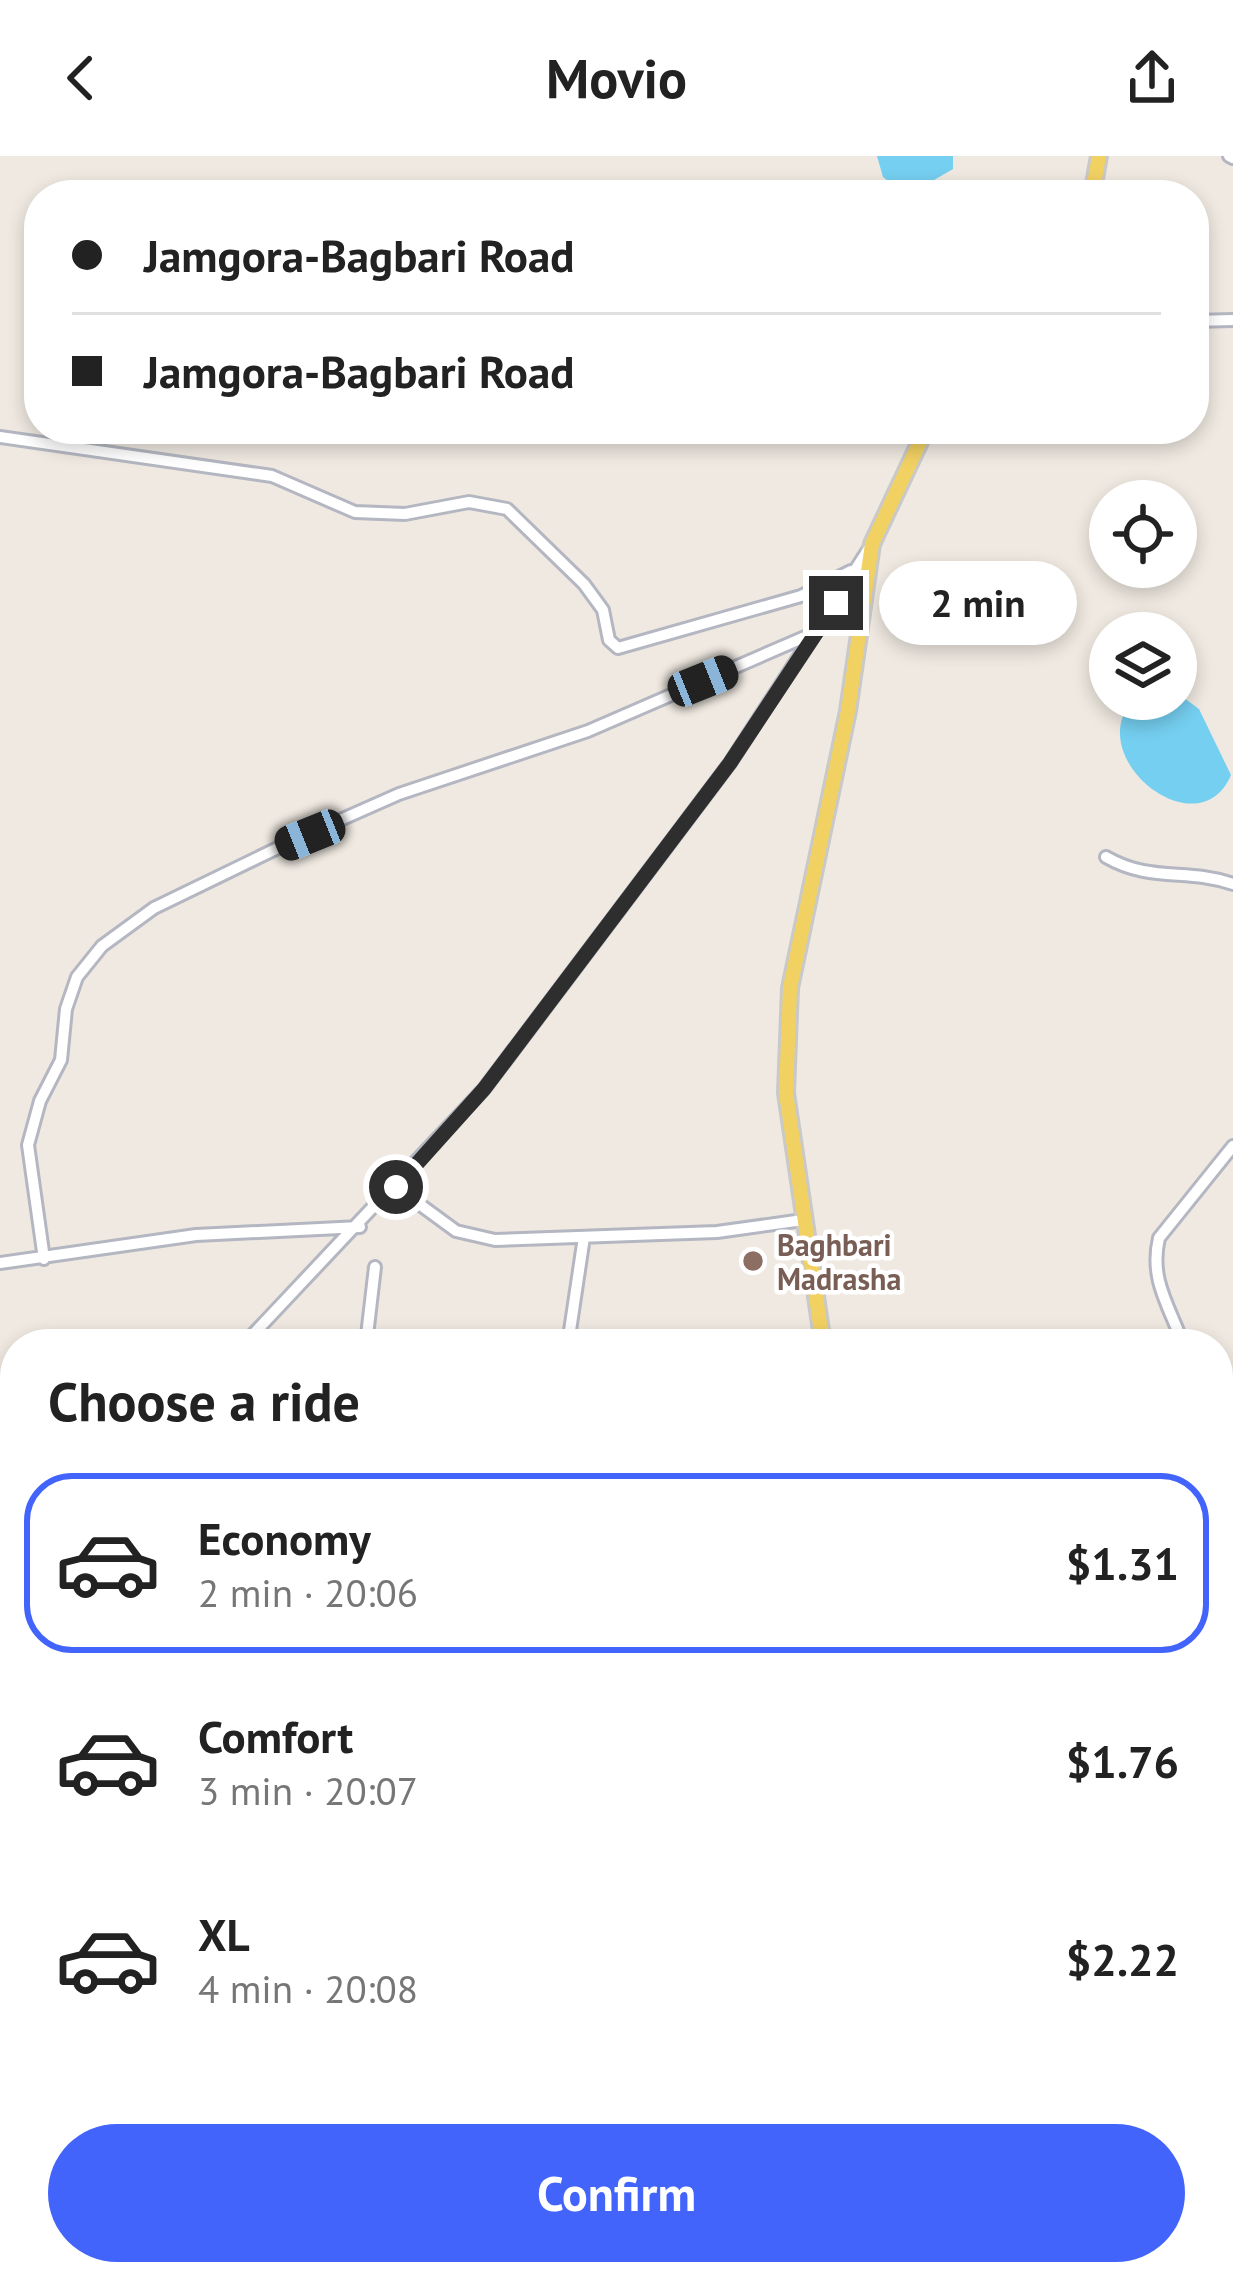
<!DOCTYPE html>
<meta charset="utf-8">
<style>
body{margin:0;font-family:"PT Sans",sans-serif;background:#f2f2f2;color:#222;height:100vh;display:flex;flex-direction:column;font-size:45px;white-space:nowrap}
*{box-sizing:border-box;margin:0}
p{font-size:39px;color:#767676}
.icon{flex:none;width:66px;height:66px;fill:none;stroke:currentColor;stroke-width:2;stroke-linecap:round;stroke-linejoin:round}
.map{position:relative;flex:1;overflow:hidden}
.drawer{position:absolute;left:0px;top:1173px;width:1233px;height:957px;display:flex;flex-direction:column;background:#fff;border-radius:48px 48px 0 0;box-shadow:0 6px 18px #0003}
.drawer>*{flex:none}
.guide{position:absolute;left:24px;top:24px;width:1185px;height:264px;border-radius:48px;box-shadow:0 6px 18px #0003;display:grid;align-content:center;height:264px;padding:0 48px;background:#fff}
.buttons{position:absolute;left:1089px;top:324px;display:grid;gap:24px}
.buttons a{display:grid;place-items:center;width:108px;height:108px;border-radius:50%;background:#fff;box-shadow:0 6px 18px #0003;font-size:60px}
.end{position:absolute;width:54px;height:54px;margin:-27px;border:15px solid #2e2e2e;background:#fff;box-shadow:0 0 0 6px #fff}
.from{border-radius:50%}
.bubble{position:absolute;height:84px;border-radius:42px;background:#fff;box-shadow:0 6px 18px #0003;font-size:39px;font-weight:700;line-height:84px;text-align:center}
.car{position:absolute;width:36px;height:72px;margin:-36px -18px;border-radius:15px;box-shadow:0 0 9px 3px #0007;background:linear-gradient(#222 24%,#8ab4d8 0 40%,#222 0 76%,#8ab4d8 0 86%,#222 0)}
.guide b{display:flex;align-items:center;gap:42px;height:114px;font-size:45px}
.guide b+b{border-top:3px solid #e0e0e0}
.guide i{width:30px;height:30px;background:#222}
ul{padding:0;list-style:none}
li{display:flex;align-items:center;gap:36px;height:180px;margin:0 24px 18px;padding:0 24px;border:6px solid transparent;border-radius:48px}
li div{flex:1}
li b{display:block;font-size:45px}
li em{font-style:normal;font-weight:700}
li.active{border-color:#4264fb}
li>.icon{width:108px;height:108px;stroke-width:1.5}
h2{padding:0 48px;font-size:54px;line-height:144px}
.cta{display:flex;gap:24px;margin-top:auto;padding:24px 48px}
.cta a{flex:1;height:138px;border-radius:72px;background:#4264fb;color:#fff;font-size:48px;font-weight:700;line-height:138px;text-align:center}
header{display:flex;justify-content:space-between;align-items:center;height:156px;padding:0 48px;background:#fff;font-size:54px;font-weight:700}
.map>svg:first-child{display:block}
</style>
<header><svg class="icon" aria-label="back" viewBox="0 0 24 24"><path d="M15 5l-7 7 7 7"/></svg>Movio<svg class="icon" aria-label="share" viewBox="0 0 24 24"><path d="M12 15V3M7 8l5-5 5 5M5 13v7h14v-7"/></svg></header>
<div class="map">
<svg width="1233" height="2128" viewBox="0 0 1233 2128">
<rect width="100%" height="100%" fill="#efe9e1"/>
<!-- water -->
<path fill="#75cff0" d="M877 0H953V13L929 27 893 29 883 21Z
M1176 536 1199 553 1231 619C1199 695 1081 602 1133 544L1176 543Z"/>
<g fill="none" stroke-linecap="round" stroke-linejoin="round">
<defs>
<path id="minor" d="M1229 0 1233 2
M1194 165 1233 164
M0 281 272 320 355 356 405 358 469 346 507 353 584 428 603 454 609 484 618 492 801 440 851 415
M1106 701C1151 727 1187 712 1233 728
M396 1031 456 1075 495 1084 717 1076 803 1064
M44 1103 28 989 40 945 61 904 66 853 77 821 102 790 154 752 286 688 399 638 588 575 814 477
M0 1107 196 1079 360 1071
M244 1188 484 933 730 607 870 391
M366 1188 375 1111
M568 1188 584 1081
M1183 1188C1170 1151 1149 1124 1159 1082L1233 990
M1218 1270 1233 1271
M0 1429 15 1432
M1218 1506 1233 1503
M0 1530 15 1504
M0 1618H15
M1218 1627 1233 1625
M0 1906 15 1904
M0 2066 15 2068
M123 2115 167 2118 200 2128
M282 2115 285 2128
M963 2115 983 2128
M584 2128 585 2115
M718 2128 751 2115"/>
<path id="major" d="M1092 39 1099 0
M823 1188 786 937 790 832 848 555 872 388 926 273
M1218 2016 1233 2032"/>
</defs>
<!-- minor casing -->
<use href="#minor" stroke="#b4b7c1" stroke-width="16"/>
<!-- major casing -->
<use href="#major" stroke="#c9c9c9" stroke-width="20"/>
<!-- minor -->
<use href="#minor" stroke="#fff" stroke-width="10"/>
<!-- major -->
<use href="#major" stroke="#f2d163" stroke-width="14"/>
</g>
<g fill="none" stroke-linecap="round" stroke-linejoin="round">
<!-- route -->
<path stroke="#2e2e2e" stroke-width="15" d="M396 1031 484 933 730 607 836 447"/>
</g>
<!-- markers -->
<circle fill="#8d6e63" stroke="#fff" stroke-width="4.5" cx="753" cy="1105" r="12"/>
<g text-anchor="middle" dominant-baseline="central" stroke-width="9" stroke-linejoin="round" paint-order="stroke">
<!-- education labels -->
<g font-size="30" font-weight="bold" fill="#785e54" stroke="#fff" text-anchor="start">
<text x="777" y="1088">Baghbari<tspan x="777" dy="34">Madrasha</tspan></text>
</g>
</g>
</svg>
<div class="buttons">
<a><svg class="icon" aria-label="locate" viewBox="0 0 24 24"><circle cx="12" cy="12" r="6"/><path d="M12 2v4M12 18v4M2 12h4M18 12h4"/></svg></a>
<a><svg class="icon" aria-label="layers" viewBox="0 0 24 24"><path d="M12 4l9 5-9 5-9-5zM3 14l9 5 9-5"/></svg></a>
</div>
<i class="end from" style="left:396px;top:1031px"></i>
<i class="end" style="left:836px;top:447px"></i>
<div class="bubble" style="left:879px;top:405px;width:198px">2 min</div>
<i class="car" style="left:703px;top:525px;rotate:68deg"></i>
<i class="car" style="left:310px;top:679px;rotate:248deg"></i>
<div class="guide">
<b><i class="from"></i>Jamgora-Bagbari Road</b>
<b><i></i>Jamgora-Bagbari Road</b>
</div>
<section class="drawer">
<h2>Choose a ride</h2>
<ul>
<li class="active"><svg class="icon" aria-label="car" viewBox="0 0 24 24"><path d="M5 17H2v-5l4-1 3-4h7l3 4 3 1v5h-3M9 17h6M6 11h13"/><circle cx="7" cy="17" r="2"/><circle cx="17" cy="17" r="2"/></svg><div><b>Economy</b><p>2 min · 20:06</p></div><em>$1.31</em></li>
<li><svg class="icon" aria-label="car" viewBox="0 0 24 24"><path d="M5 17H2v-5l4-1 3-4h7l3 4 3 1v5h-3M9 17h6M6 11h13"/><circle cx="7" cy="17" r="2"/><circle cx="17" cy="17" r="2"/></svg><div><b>Comfort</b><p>3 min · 20:07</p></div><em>$1.76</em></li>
<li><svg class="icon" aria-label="car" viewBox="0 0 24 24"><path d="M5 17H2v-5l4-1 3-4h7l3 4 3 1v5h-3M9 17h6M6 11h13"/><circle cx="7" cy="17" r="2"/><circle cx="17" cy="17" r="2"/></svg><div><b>XL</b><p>4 min · 20:08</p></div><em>$2.22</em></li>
</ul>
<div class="cta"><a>Confirm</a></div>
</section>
</div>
